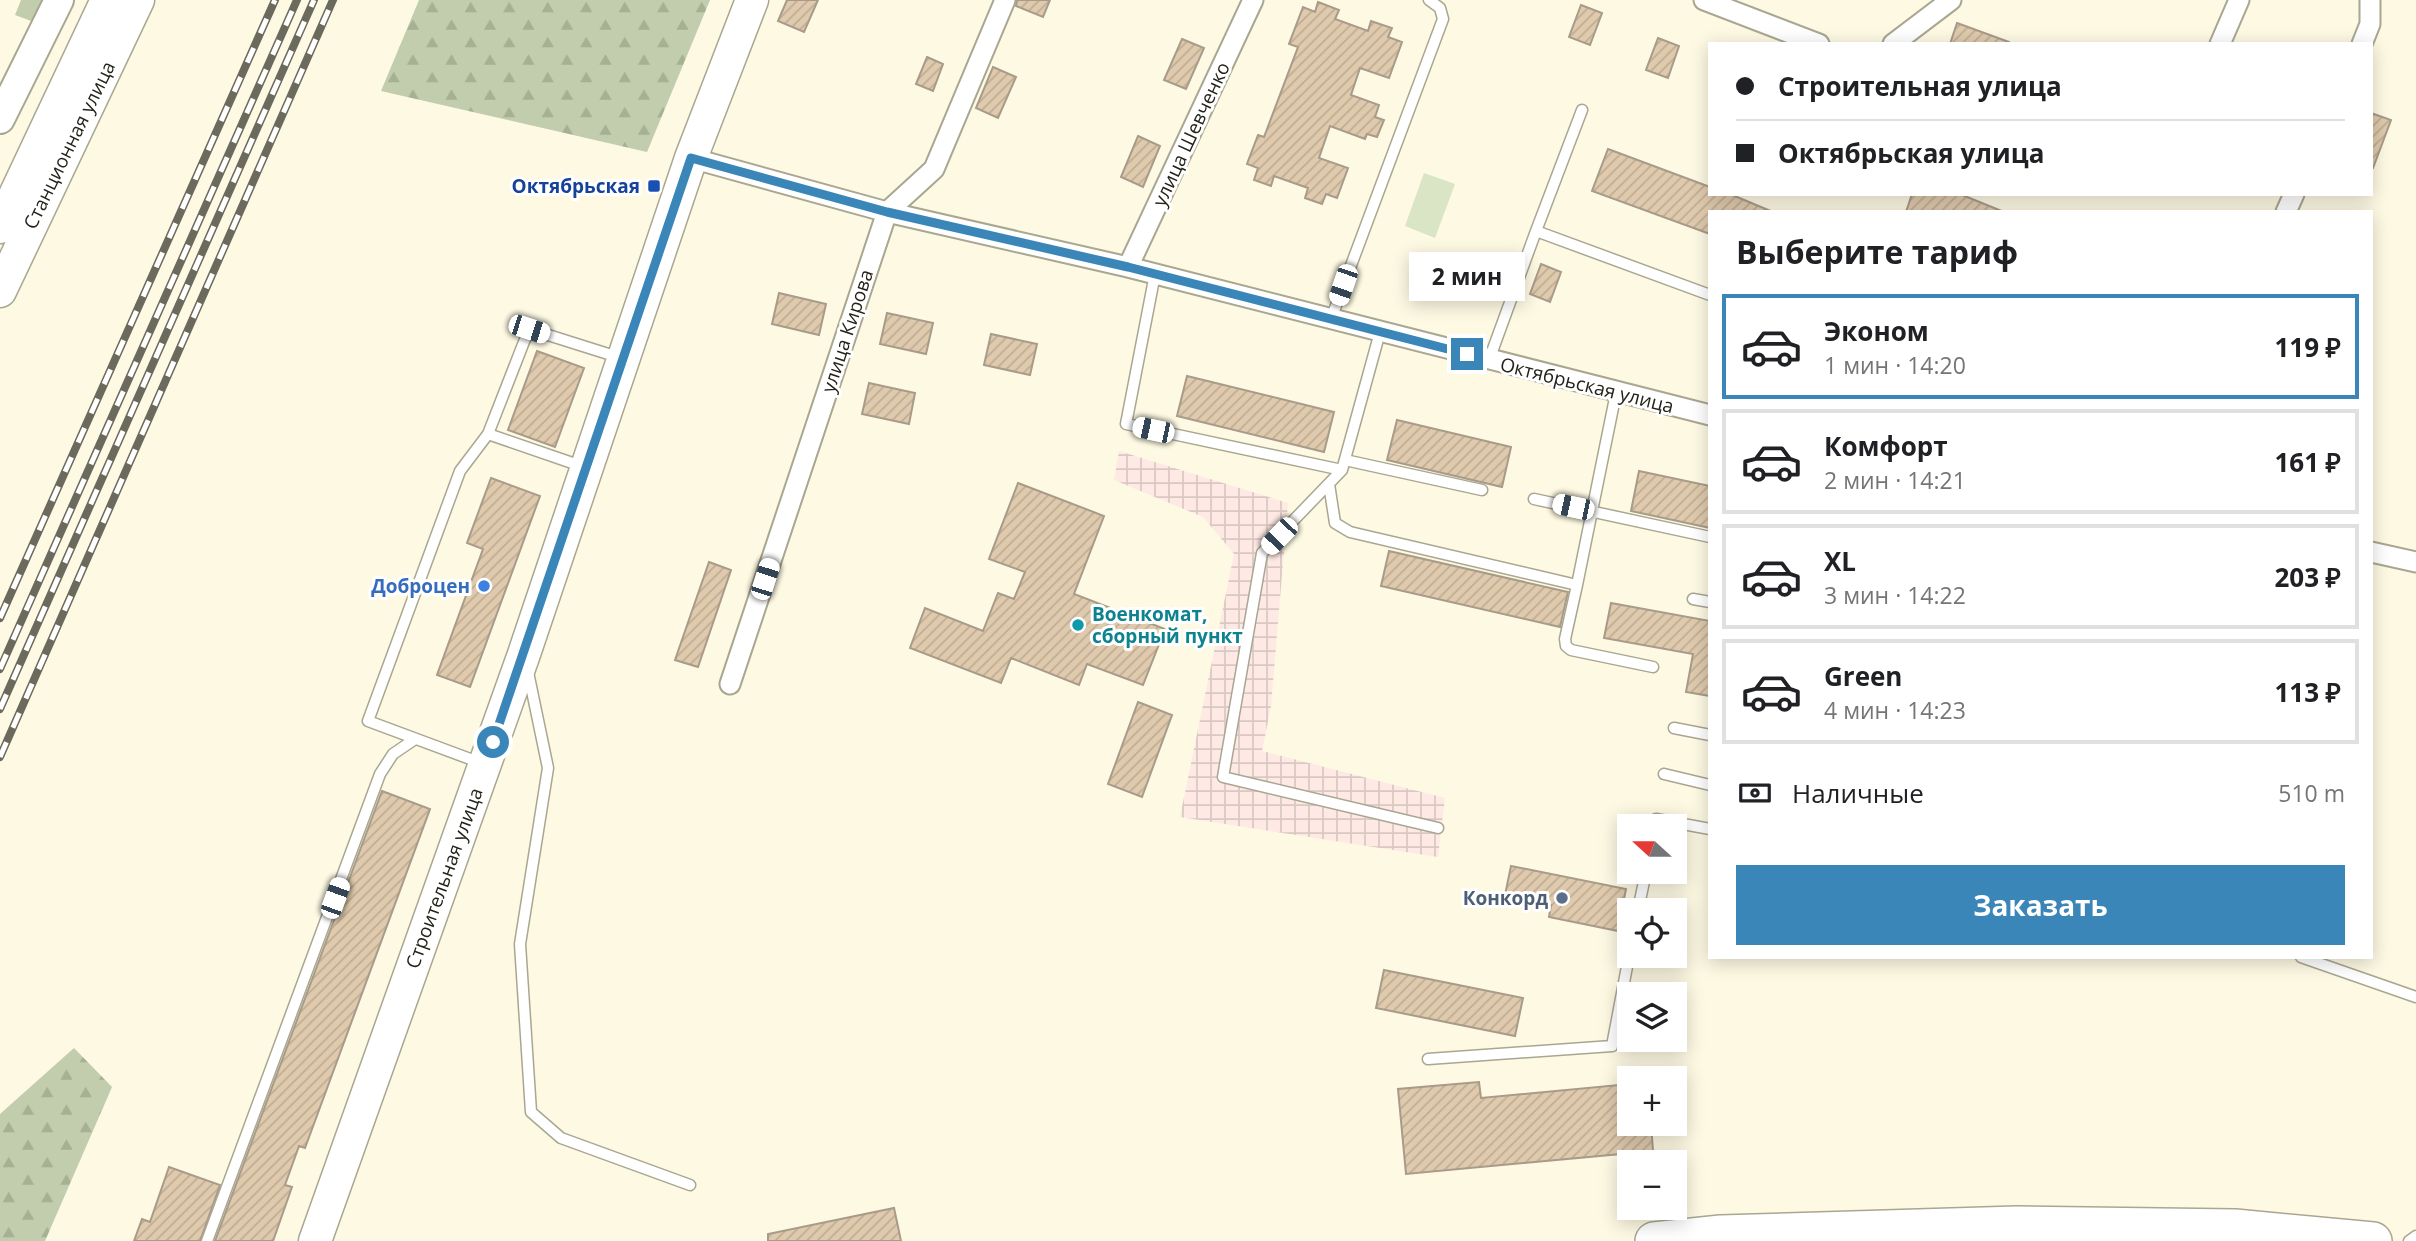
<!DOCTYPE html>
<html lang="ru">
<meta charset="utf-8">
<style>
body{margin:0;font-family:"Open Sans",sans-serif;background:#f2f2f2;color:#202124;height:100vh;display:flex;flex-direction:column;font-size:26px;white-space:nowrap}
*{box-sizing:border-box;margin:0}
p{font-size:23px;color:#757577}
.icon{flex:none;width:38px;height:38px;fill:none;stroke:currentColor;stroke-width:2;stroke-linecap:round;stroke-linejoin:round}
.map{position:relative;flex:1;overflow:hidden}
.drawer{position:absolute;left:1708px;top:210px;width:665px;height:749px;display:flex;flex-direction:column;background:#fff;border-radius:0px;box-shadow:0 4px 18px #0003}
.drawer>*{flex:none}
.hud{position:absolute;left:1708px;top:42px;width:665px;height:154px;border-radius:0px;box-shadow:0 4px 18px #0003;display:grid;align-content:center;height:154px;padding:0 28px;background:#fff}
.needle{width:46px;rotate:291deg}
.fabs{position:absolute;left:1617px;top:814px;display:grid;gap:14px}
.fabs a{display:grid;place-items:center;width:70px;height:70px;border-radius:0px;background:#fff;box-shadow:0 4px 18px #0003;font-size:35px}
.end{position:absolute;width:32px;height:32px;margin:-16px;border:9px solid #3b86b9;background:#fff;box-shadow:0 0 0 4px #fff}
.from{border-radius:50%}
.bubble{position:absolute;height:49px;border-radius:0px;background:#fff;box-shadow:0 4px 18px #0003;font-size:23px;font-weight:700;line-height:49px;text-align:center}
.car{position:absolute;width:21px;height:42px;margin:-21px -10px;border-radius:9px;box-shadow:0 0 5px 2px #0007;background:linear-gradient(#fff 24%,#345 0 40%,#fff 0 76%,#345 0 86%,#fff 0)}
.hud b{display:flex;align-items:center;gap:24px;height:66px;font-size:26px}
.hud b+b{border-top:2px solid #e0e0e0}
.hud i{width:18px;height:18px;background:#202124}
ul{padding:0;list-style:none}
li{display:flex;align-items:center;gap:21px;height:105px;margin:0 14px 10px;padding:0 14px;border:4px solid #e0e0e0;border-radius:0px}
li div{flex:1}
li b{display:block;font-size:26px}
li em{font-style:normal;font-weight:700}
li.current{border-color:#3b86b9}
li>.icon{width:63px;height:63px;stroke-width:1.5}
h2{padding:0 28px;font-size:32px;line-height:84px}
.pay{display:flex;align-items:center;gap:18px;height:77px;padding:0 28px;font-size:26px}
.pay p{margin-inline-start:auto}
.action{display:flex;gap:14px;margin-top:auto;padding:14px 28px}
.action a{flex:1;height:80px;border-radius:0px;background:#3b86b9;color:#fff;font-size:28px;font-weight:700;line-height:80px;text-align:center}
.map>svg:first-child{display:block}
</style>
<div class="map">
<svg width="2416" height="1241" viewBox="0 0 2416 1241">
<defs>
<pattern id="industrial-grid" width="8" height="8" patternUnits="userSpaceOnUse" patternTransform="scale(1.75)"><rect width="8" height="8" fill="#fee9e4"/><path d="M0 4h8M4 0v8" fill="none" stroke="#dac8c3"/></pattern>
<pattern id="forest-firs" width="22" height="20" patternUnits="userSpaceOnUse" patternTransform="scale(1.75)"><rect width="22" height="20" fill="#c1cdac"/><path d="M5 1l3.5 6h-7zM16 11l3.5 6h-7z" fill="#a6b093"/></pattern>
<pattern id="building-hatch" width="6" height="6" patternUnits="userSpaceOnUse" patternTransform="scale(1.75)"><rect width="6" height="6" fill="#dfcaad"/><path d="M-1 1l2-2M0 6l6-6M5 7l2-2" fill="none" stroke="#bfad94"/></pattern>
</defs>
<rect width="100%" height="100%" fill="#fdf9e3"/>
<!-- industrial -->
<path fill="url(#industrial-grid)" d="M1119 451 1288 503 1271 706 1262 751 1445 798 1438 857 1180 817 1234 554 1203 517 1114 480Z"/>
<!-- forest -->
<path fill="url(#forest-firs)" d="M21 0H45L34 22 15 15Z
M419 0H710L647 152 381 91Z
M74 1048 112 1087 45 1241H0V1114Z"/>
<!-- pitch -->
<path fill="#d9e5c4" d="M1424 173 1455 184 1435 238 1405 226Z"/>
<!-- building -->
<path fill="url(#building-hatch)" stroke="#a89b89" stroke-width="2" d="M787 0H818L804 32 778 21Z
M1017 0H1050L1043 17 1016 6Z
M1318 2 1339 10 1335 19 1368 31 1371 21 1392 28 1388 37 1402 42 1389 78 1360 68 1351 95 1379 105 1375 117 1384 120 1377 137 1367 134 1365 139 1330 126 1319 158 1348 168 1337 198 1326 194 1322 204 1305 198 1308 188 1274 176 1271 186 1254 180 1258 168 1247 164 1258 135 1264 137 1298 47 1289 44 1303 7 1315 12Z
M1581 5 1602 13 1590 45 1569 37Z
M1957 23 2009 42V44H1950Z
M1658 38 1679 46 1668 78 1646 70Z
M1182 39 1204 48 1186 89 1164 80Z
M927 57 943 64 933 91 916 84Z
M993 67 1016 77 998 118 976 108Z
M2371 113 2391 120 2373 168H2371Z
M1138 136 1160 146 1143 187 1121 177Z
M1608 149 1710 187V194H1730L1773 212H1710V234L1592 191Z
M1912 194H1960L2004 212H1906Z
M1541 264 1561 272 1550 302 1530 294Z
M779 293 826 304 819 335 772 324Z
M887 313 933 323 926 354 880 344Z
M991 334 1037 344 1030 375 984 365Z
M537 351 584 368 555 447 508 430Z
M1187 376 1334 412 1324 452 1177 416Z
M869 383 915 393 909 424 862 414Z
M1397 420 1511 447 1502 487 1387 460Z
M1639 471 1710 486V528L1631 511Z
M491 478 540 496 470 687 437 675 483 549 467 543Z
M1018 483 1104 516 1074 594 1165 629 1143 685 1087 664 1079 685 1011 658 1001 683 910 648 925 608 983 631 998 593 1014 599 1025 572 989 559Z
M1389 551 1568 592 1560 627 1381 586Z
M709 562 731 570 698 667 675 660Z
M1611 603 1710 621V696L1686 692 1693 654 1604 638Z
M1138 702 1172 715 1142 797 1108 784Z
M382 791 430 809 305 1148 299 1146 285 1185 292 1187 273 1241H215Z
M1511 866 1626 889 1618 931 1549 917 1551 905 1505 895Z
M1384 970 1523 998 1515 1036 1376 1008Z
M1479 1082 1481 1098 1629 1084V1124H1651L1653 1151 1406 1174 1398 1089Z
M169 1167 220 1185 200 1241H134L142 1219 150 1222Z
M894 1208 901 1241H768V1234Z"/>
<g fill="none" stroke-linecap="round" stroke-linejoin="round">
<defs>
<path id="lane" d="M1536 231 1582 110
M1155 274 1126 424 1342 470
M1331 319 1443 19 1440 8 1429 0
M1380 332 1342 470 1262 553 1223 777 1438 828
M1489 360 1536 231 1710 295
M488 434 529 329 621 358
M1345 460 1482 490
M1329 484 1335 523 1350 532 1577 585 1616 393
M1534 499 1710 537
M1577 585 1565 639 1566 646 1571 650 1653 667
M1693 599 1710 602
M528 672 548 768 520 944 531 1112 561 1138 690 1185
M1674 728 1710 735
M481 763 368 721 460 471 488 434 584 467
M1664 774 1710 785
M1655 826 1656 819 1710 829
M1638 910 1646 872
M2301 957 2416 997
M1428 1059 1612 1046 1629 956
M207 1241 380 774 393 754 415 739
M2409 1241 2416 1236"/>
<path id="street" d="M1704 0 1819 44
M1893 44 1951 0
M2220 44 2239 0
M2362 44 2370 24V0
M691 158 887 212 1128 267 1710 415
M2286 212 2294 194
M1128 267 1253 0
M2371 552 2416 562
M730 684 887 212 934 169 1005 0"/>
<path id="secondary" d="M0 119 59 0"/>
<path id="primary" d="M0 227 107 0
M0 291 138 0
M315 1241 524 654 691 158 752 0"/>
<path id="highway" d="M1654 1241 1721 1234 2017 1225 2235 1228 2373 1241"/>
</defs>
<!-- lane casing -->
<use href="#lane" stroke="#a9a691" stroke-width="13"/>
<!-- street casing -->
<use href="#street" stroke="#a9a691" stroke-width="23"/>
<!-- secondary casing -->
<use href="#secondary" stroke="#a9a691" stroke-width="32"/>
<!-- primary casing -->
<use href="#primary" stroke="#a9a691" stroke-width="35"/>
<!-- highway casing -->
<use href="#highway" stroke="#a9a691" stroke-width="40"/>
<!-- lane -->
<use href="#lane" stroke="#fff" stroke-width="10"/>
<!-- street -->
<use href="#street" stroke="#fff" stroke-width="19"/>
<!-- secondary -->
<use href="#secondary" stroke="#fff" stroke-width="28"/>
<!-- primary -->
<use href="#primary" stroke="#fff" stroke-width="32"/>
<!-- highway -->
<use href="#highway" stroke="#fff" stroke-width="37"/>
<defs>
<path id="rail" d="M0 618 275 0
M0 669 297 0
M0 709 314 0
M0 757 333 0"/>
</defs>
<!-- rail casing -->
<use href="#rail" stroke="#6c6a5d" stroke-width="8"/>
<!-- rail -->
<use href="#rail" stroke="#fff" stroke-width="5" stroke-dasharray="16" stroke-linecap="butt"/>
</g>
<g fill="none" stroke-linecap="round" stroke-linejoin="round">
<!-- route -->
<path stroke="#3b86b9" stroke-width="9" d="M493 742 691 158 887 212 1128 267 1467 354"/>
</g>
<!-- markers -->
<rect fill="#1a4fb4" stroke="#fff" stroke-width="2.5" x="647" y="179" width="14" height="14" rx="3.5"/>
<circle fill="#3f7fe0" stroke="#fff" stroke-width="2.5" cx="484" cy="586" r="7"/>
<circle fill="#0f9aa8" stroke="#fff" stroke-width="2.5" cx="1078" cy="625" r="7"/>
<circle fill="#5c6f8a" stroke="#fff" stroke-width="2.5" cx="1562" cy="898" r="7"/>
<g text-anchor="middle" dominant-baseline="central" stroke-width="6" stroke-linejoin="round" paint-order="stroke">
<!-- street labels -->
<g font-size="19" fill="#24231a" stroke="#fff">
<text transform="translate(1191 134) rotate(-65)">улица Шевченко</text>
<text transform="translate(69 145) rotate(-64)">Станционная улица</text>
<text transform="translate(847 331) rotate(-72)">улица Кирова</text>
<text transform="translate(1587 385) rotate(14)">Октябрьская улица</text>
<text transform="translate(444 878) rotate(-70)">Строительная улица</text>
</g>
<!-- transit labels -->
<g font-size="19" font-weight="bold" fill="#164399" stroke="#fff" text-anchor="end">
<text x="640" y="186">Октябрьская</text>
</g>
<!-- shop labels -->
<g font-size="19" font-weight="bold" fill="#366cbe" stroke="#fff" text-anchor="end">
<text x="470" y="586">Доброцен</text>
</g>
<!-- culture labels -->
<g font-size="19" font-weight="bold" fill="#0d838f" stroke="#fff" text-anchor="start">
<text x="1092" y="614">Военкомат,<tspan x="1092" dy="22">сборный пункт</tspan></text>
</g>
<!-- service labels -->
<g font-size="19" font-weight="bold" fill="#4e5e75" stroke="#fff" text-anchor="end">
<text x="1548" y="898">Конкорд</text>
</g>
</g>
</svg>
<div class="fabs">
<a><svg class="needle" viewBox="-14 -14 28 28"><path d="M0-13l5 13h-10z" fill="#e53935"/><path d="M0 13l5-13h-10z" fill="#757577"/></svg></a>
<a><svg class="icon" aria-label="locate" viewBox="0 0 24 24"><circle cx="12" cy="12" r="6"/><path d="M12 2v4M12 18v4M2 12h4M18 12h4"/></svg></a>
<a><svg class="icon" aria-label="layers" viewBox="0 0 24 24"><path d="M12 4l9 5-9 5-9-5zM3 14l9 5 9-5"/></svg></a>
<a>+</a>
<a>−</a>
</div>
<i class="end from" style="left:493px;top:742px"></i>
<i class="end" style="left:1467px;top:354px"></i>
<div class="bubble" style="left:1409px;top:252px;width:116px">2 мин</div>
<i class="car" style="left:1343px;top:285px;rotate:199deg"></i>
<i class="car" style="left:529px;top:329px;rotate:108deg"></i>
<i class="car" style="left:1153px;top:430px;rotate:282deg"></i>
<i class="car" style="left:1573px;top:507px;rotate:282deg"></i>
<i class="car" style="left:1279px;top:536px;rotate:224deg"></i>
<i class="car" style="left:765px;top:579px;rotate:18deg"></i>
<i class="car" style="left:335px;top:898px;rotate:20deg"></i>
<div class="hud">
<b><i class="from"></i>Строительная улица</b>
<b><i></i>Октябрьская улица</b>
</div>
<section class="drawer">
<h2>Выберите тариф</h2>
<ul>
<li class="current"><svg class="icon" aria-label="car" viewBox="0 0 24 24"><path d="M5 17H2v-5l4-1 3-4h7l3 4 3 1v5h-3M9 17h6M6 11h13"/><circle cx="7" cy="17" r="2"/><circle cx="17" cy="17" r="2"/></svg><div><b>Эконом</b><p>1 мин · 14:20</p></div><em>119 ₽</em></li>
<li><svg class="icon" aria-label="car" viewBox="0 0 24 24"><path d="M5 17H2v-5l4-1 3-4h7l3 4 3 1v5h-3M9 17h6M6 11h13"/><circle cx="7" cy="17" r="2"/><circle cx="17" cy="17" r="2"/></svg><div><b>Комфорт</b><p>2 мин · 14:21</p></div><em>161 ₽</em></li>
<li><svg class="icon" aria-label="car" viewBox="0 0 24 24"><path d="M5 17H2v-5l4-1 3-4h7l3 4 3 1v5h-3M9 17h6M6 11h13"/><circle cx="7" cy="17" r="2"/><circle cx="17" cy="17" r="2"/></svg><div><b>XL</b><p>3 мин · 14:22</p></div><em>203 ₽</em></li>
<li><svg class="icon" aria-label="car" viewBox="0 0 24 24"><path d="M5 17H2v-5l4-1 3-4h7l3 4 3 1v5h-3M9 17h6M6 11h13"/><circle cx="7" cy="17" r="2"/><circle cx="17" cy="17" r="2"/></svg><div><b>Green</b><p>4 мин · 14:23</p></div><em>113 ₽</em></li>
</ul>
<div class="pay"><svg class="icon" aria-label="cash" viewBox="0 0 24 24"><path d="M3 7h18v10H3z"/><circle cx="12" cy="12" r="2"/></svg>Наличные<p>510 m</p></div>
<div class="action"><a>Заказать</a></div>
</section>
</div>
